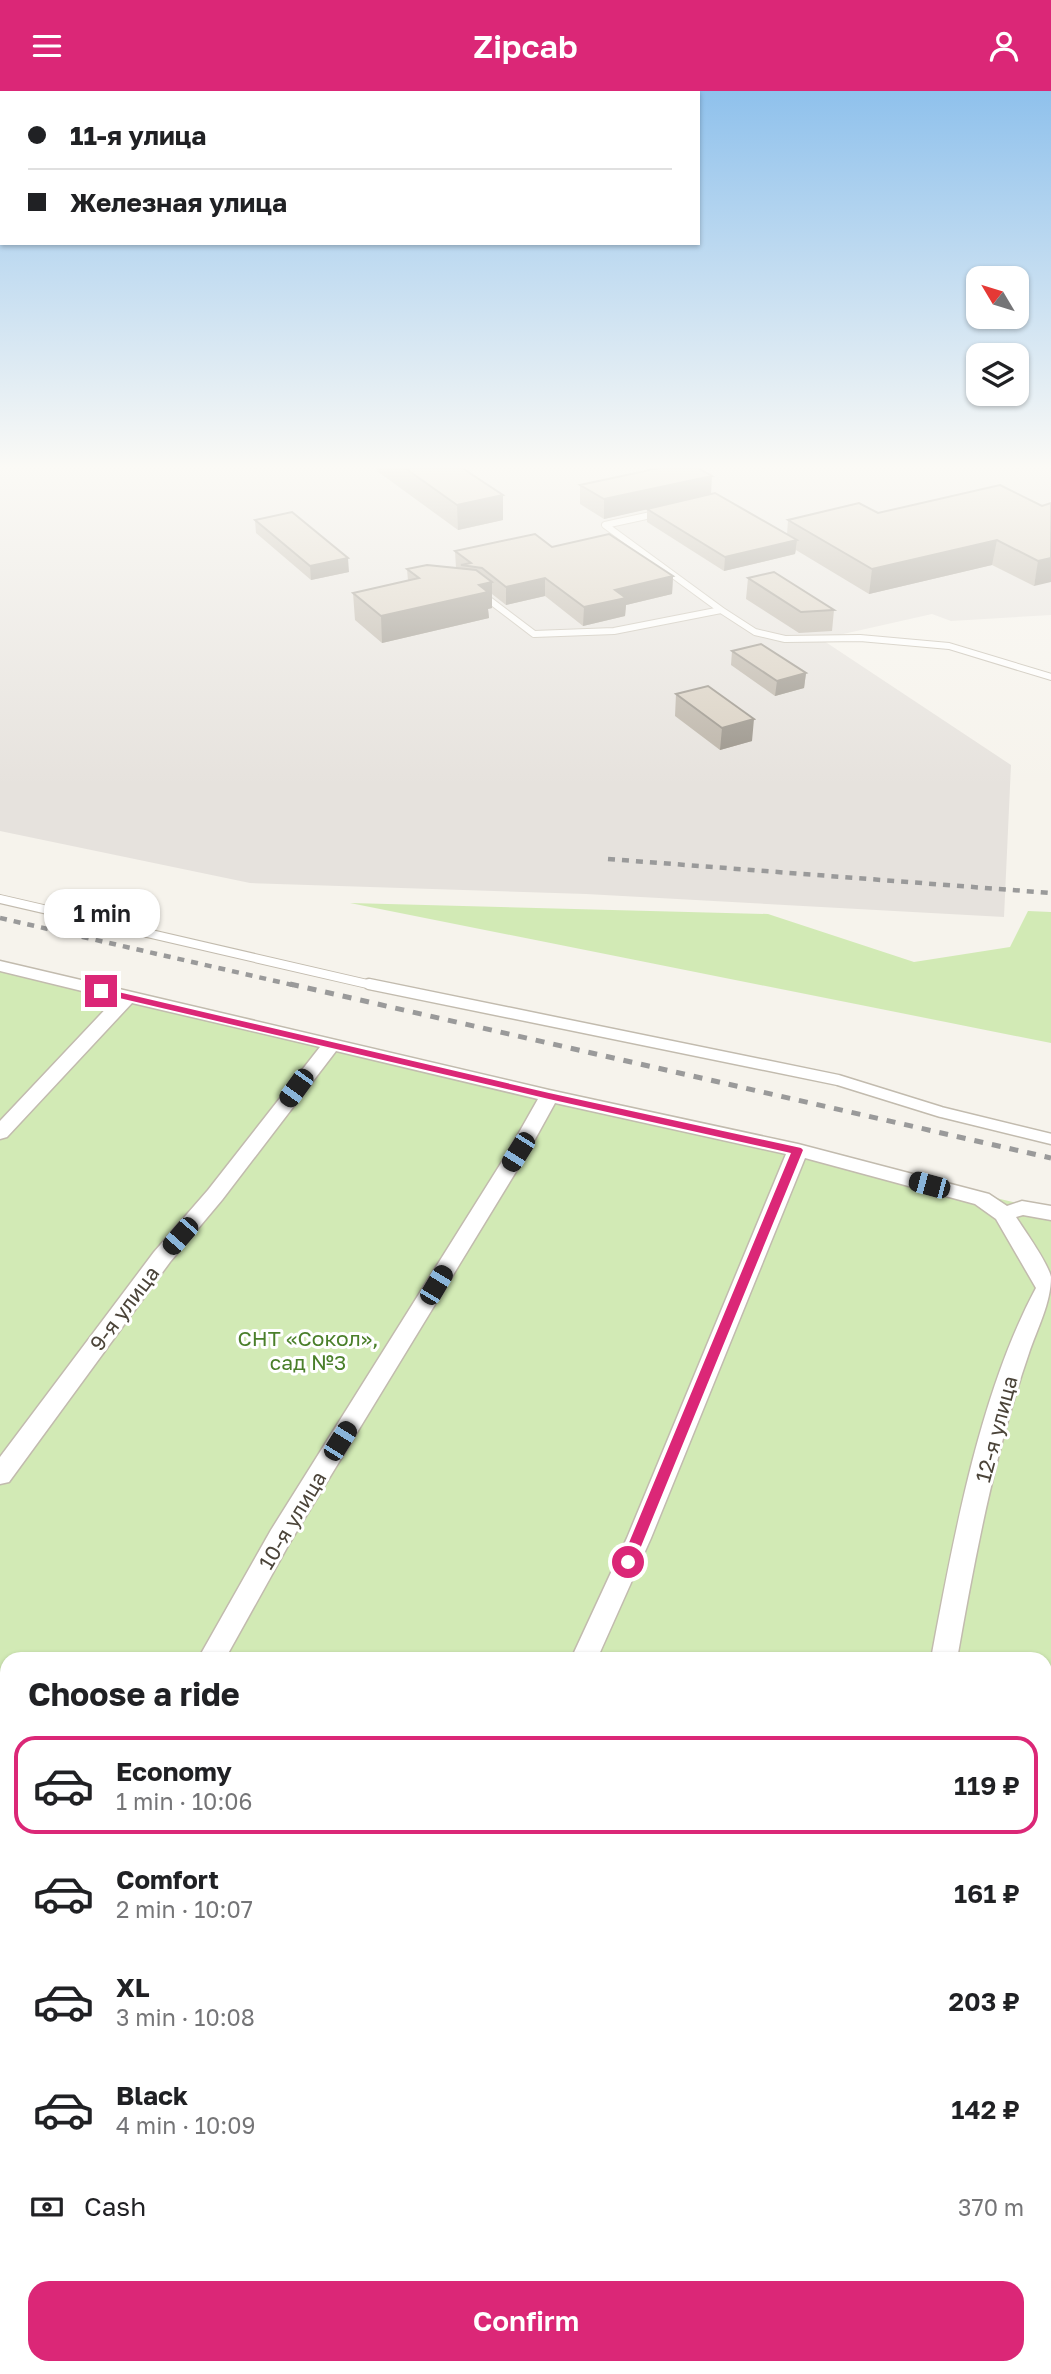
<!DOCTYPE html>
<meta charset="utf-8">
<style>
body{margin:0;font-family:"Golos Text",sans-serif;background:#f6f6f6;color:#202124;height:100vh;display:flex;flex-direction:column;font-size:26px;white-space:nowrap}
*{box-sizing:border-box;margin:0}
p{font-size:23px;color:#757577}
.icon{flex:none;width:38px;height:38px;fill:none;stroke:currentColor;stroke-width:2;stroke-linecap:round;stroke-linejoin:round}
.map{position:relative;flex:1;overflow:hidden}
.details{position:absolute;left:0px;top:1561px;width:1052px;height:723px;display:flex;flex-direction:column;background:#fff;border-radius:21px 21px 0 0;box-shadow:0 2px 5px #0004}
.details>*{flex:none}
.guide{position:absolute;left:0px;top:0px;width:700px;height:154px;box-shadow:0 2px 5px #0004;display:grid;align-content:center;height:154px;padding:0 28px;background:#fff}
.needle{width:46px;rotate:308deg}
.fabs{position:absolute;left:966px;top:175px;display:grid;gap:14px}
.fabs a{display:grid;place-items:center;width:63px;height:63px;border-radius:14px;background:#fff;box-shadow:0 2px 5px #0004;font-size:35px}
.end{position:absolute;width:32px;height:32px;margin:-16px;border:9px solid #db2777;background:#fff;box-shadow:0 0 0 4px #fff}
.from{border-radius:50%}
.bubble{position:absolute;height:49px;border-radius:21px;background:#fff;box-shadow:0 2px 5px #0004;font-size:23px;font-weight:600;line-height:49px;text-align:center}
.car{position:absolute;width:21px;height:42px;margin:-21px -10px;border-radius:9px;box-shadow:0 0 5px 2px #0007;background:linear-gradient(#222 24%,#8ab4d8 0 40%,#222 0 76%,#8ab4d8 0 86%,#222 0)}
.guide b{display:flex;align-items:center;gap:24px;height:66px;font-size:26px}
.guide b+b{border-top:2px solid #e0e0e0}
.guide i{width:18px;height:18px;background:#202124}
ul{padding:0;list-style:none}
li{display:flex;align-items:center;gap:21px;height:98px;margin:0 14px 10px;padding:0 14px;border:4px solid transparent;border-radius:21px}
li div{flex:1}
li b{display:block;font-size:26px}
li em{font-style:normal;font-weight:600}
li.active{border-color:#db2777}
li>.icon{width:63px;height:63px;stroke-width:1.5}
h2{padding:0 28px;font-size:32px;line-height:84px}
.pay{display:flex;align-items:center;gap:18px;height:77px;padding:0 28px;font-size:26px}
.pay p{margin-inline-start:auto}
.button{display:flex;gap:14px;margin-top:auto;padding:14px 28px}
.button a{flex:1;height:80px;border-radius:21px;background:#db2777;color:#fff;font-size:28px;font-weight:600;line-height:80px;text-align:center}
header{display:flex;justify-content:space-between;align-items:center;height:91px;padding:0 28px;background:#db2777;color:#fff;font-size:32px;font-weight:600}
.map>svg:first-child{display:block}
</style>
<header><svg class="icon" aria-label="menu" viewBox="0 0 24 24"><path d="M4 6h16M4 12h16M4 18h16"/></svg>Zipcab<svg class="icon" aria-label="person" viewBox="0 0 24 24"><circle cx="12" cy="8" r="4"/><path d="M4 21q1-7 8-7t8 7"/></svg></header>
<div class="map">
<svg width="1051" height="2283" viewBox="0 0 1051 2283">
<rect width="100%" height="100%" fill="#f6f3ec"/>
<!-- industrial -->
<path fill="#e6e2dd" d="M0 377H1051V524L951 530 932 523 821 548 1011 674 1004 826 586 803 250 792 0 740Z"/>
<!-- green -->
<path fill="#d2eab5" fill-rule="evenodd" d="M350 812 768 823 914 871 1010 856 1028 820 1051 821V952Z
M0 870 1051 1120V2283H0ZM7 1568H1045V2277H7Z"/>
<g fill="none" stroke-linecap="round" stroke-linejoin="round">
<defs>
<path id="service-far2" d="M660 422 605 434 721 519
M480 502 534 543 614 540 721 519 755 541 785 548 860 547 949 555 1051 586"/>
<path id="service-far1" d="M0 808 376 895"/>
<path id="service" d="M369 893 838 989 941 1021 1051 1048"/>
<path id="minor" d="M0 870 549 999 798 1053 989 1103 1007 1115 1022 1110 1051 1115V1129L1023 1124 1016 1126C1025 1140 1048 1172 1051 1186 1051 1212 1037 1238 1029 1262 995 1360 975 1465 957 1568H931C953 1450 979 1303 1036 1197L996 1128 975 1113 805 1067 651 1447 597 1568H571L627 1447 786 1063 555 1012 528 1061 289 1453 225 1568H198L271 1439 508 1061 538 1008 336 960 222 1109 170 1171 9 1391 0 1393V1366L154 1161 208 1099 320 956 132 912 7 1046 0 1048V1030L115 908 0 880Z
M7 1896V1936L0 1939V1899Z
M0 2014 7 2017V2058L0 2055Z
M116 2277H153L156 2283H119Z
M255 2277H292L289 2283H252Z"/>
</defs>
<!-- service-far2 casing -->
<use href="#service-far2" stroke="#c2bbae" stroke-width="8"/>
<!-- service-far1 casing -->
<use href="#service-far1" stroke="#c2bbae" stroke-width="10"/>
<!-- service casing -->
<use href="#service" stroke="#c2bbae" stroke-width="13"/>
<!-- minor casing -->
<use href="#minor" stroke="#c2bbae" stroke-width="3"/>
<!-- service-far2 -->
<use href="#service-far2" stroke="#fff" stroke-width="6"/>
<!-- service-far1 -->
<use href="#service-far1" stroke="#fff" stroke-width="8"/>
<!-- service -->
<use href="#service" stroke="#fff" stroke-width="10"/>
<!-- minor -->
<use href="#minor" fill="#fff" fill-rule="evenodd"/>
<!-- rail-far1 -->
<path stroke="#9a9a9a" stroke-width="4.5" stroke-dasharray="7 7" stroke-linecap="butt" d="M608 768 1051 802
M0 827 297 895"/>
<!-- rail -->
<path stroke="#9a9a9a" stroke-width="5" stroke-dasharray="9 9" stroke-linecap="butt" d="M290 893 1051 1067"/>
</g>
<!-- wall -->
<path fill="#bab2a6" d="M377 377H462L503 429 458 439 377 380Z
M580 394 711 403 787 444 788 429 878 422 1042 415 1051 412 1034 495 992 474 869 503 796 459 795 463 724 480 647 431V418L604 428 580 413Z
M255 429 349 481 311 489 256 442Z
M552 456 673 485 672 503 626 514 625 525 583 535 545 505 506 514 492 503V517L488 518 489 527 382 552 355 529 353 502 408 490 407 478 456 477 455 460Z
M748 487 834 519 832 540 799 542 746 508Z
M732 560 806 582 804 597 775 605 731 574Z
M676 603 752 650 720 659 675 625Z"/>
<!-- shaded-wall -->
<path fill="#979187" d="M712 385 711 404 604 428V408Z
M503 404V429L458 439 457 414Z
M797 449 795 463 724 480 725 466Z
M997 449 992 474 869 503 872 478Z
M348 467 349 481 311 489 310 475Z
M1051 467V491L1034 495 1038 470Z
M673 485 672 503 626 514 625 525 583 535 584 516 615 499Z
M545 487V505L506 514V496Z
M492 491V517L488 518 489 527 382 552 381 525 479 494Z
M806 582 804 597 775 605 777 590Z
M754 628 752 650 720 659 722 637Z"/>
<!-- building -->
<path fill="#d8cfc1" stroke="#979187" stroke-width="2" d="M405 377H462L503 404 457 414Z
M659 377H698L712 385 604 408 580 394Z
M1000 394 1042 415 1051 412V467L1038 470 997 449 872 478 788 429 859 412 878 422Z
M715 402 797 449 725 466 647 418Z
M292 421 348 467 310 475 255 429Z
M535 443 552 456 609 443 673 485 615 499 626 507 584 516 545 487 506 496 482 477 461 474 471 472 455 460Z
M427 474 476 479 492 491 479 494 488 501 381 525 353 502 419 487 407 478Z
M774 481 834 519 801 521 748 487Z
M761 553 806 582 777 590 732 560Z
M708 595 754 628 722 637 676 603Z"/>
<!-- sky -->
<linearGradient id="sky" x2="0" y2="1"><stop stop-color="#8fc1ec"/><stop offset="0.54" stop-color="#fbfaf6"/><stop offset="1" stop-color="#fbfaf6" stop-opacity="0"/></linearGradient>
<rect width="1051" height="696" fill="url(#sky)"/>
<!-- route -->
<path fill="#db2777" d="M101 897 549 1002 801 1057 803 1059 633 1475H623L621 1471 791 1062 549 1008 98 902 96 900Z"/>
<g text-anchor="middle" dominant-baseline="central" stroke-width="6" stroke-linejoin="round" paint-order="stroke">
<!-- street labels -->
<g font-size="21" fill="#4b4439" stroke="#fff">
<text transform="translate(124 1217) rotate(-53)">9-я улица</text>
<text transform="translate(996 1338) rotate(-75)">12-я улица</text>
<text transform="translate(292 1429) rotate(-59)">10-я улица</text>
</g>
<!-- park labels -->
<g font-size="21" fill="#4a7f2a" stroke="#fff">
<text x="308" y="1247">СНТ «Сокол»,<tspan x="308" dy="24">сад №3</tspan></text>
</g>
</g>
</svg>
<div class="fabs">
<a><svg class="needle" viewBox="-14 -14 28 28"><path d="M0-13l5 13h-10z" fill="#e53935"/><path d="M0 13l5-13h-10z" fill="#757577"/></svg></a>
<a><svg class="icon" aria-label="layers" viewBox="0 0 24 24"><path d="M12 4l9 5-9 5-9-5zM3 14l9 5 9-5"/></svg></a>
</div>
<i class="end from" style="left:628px;top:1471px"></i>
<i class="end" style="left:101px;top:900px"></i>
<div class="bubble" style="left:44px;top:798px;width:116px">1 min</div>
<i class="car" style="left:296px;top:997px;rotate:216deg"></i>
<i class="car" style="left:518px;top:1061px;rotate:212deg"></i>
<i class="car" style="left:929px;top:1094px;rotate:285deg"></i>
<i class="car" style="left:180px;top:1145px;rotate:221deg"></i>
<i class="car" style="left:436px;top:1194px;rotate:31deg"></i>
<i class="car" style="left:340px;top:1350px;rotate:32deg"></i>
<div class="guide">
<b><i class="from"></i>11-я улица</b>
<b><i></i>Железная улица</b>
</div>
<section class="details">
<h2>Choose a ride</h2>
<ul>
<li class="active"><svg class="icon" aria-label="car" viewBox="0 0 24 24"><path d="M5 17H2v-5l4-1 3-4h7l3 4 3 1v5h-3M9 17h6M6 11h13"/><circle cx="7" cy="17" r="2"/><circle cx="17" cy="17" r="2"/></svg><div><b>Economy</b><p>1 min · 10:06</p></div><em>119 ₽</em></li>
<li><svg class="icon" aria-label="car" viewBox="0 0 24 24"><path d="M5 17H2v-5l4-1 3-4h7l3 4 3 1v5h-3M9 17h6M6 11h13"/><circle cx="7" cy="17" r="2"/><circle cx="17" cy="17" r="2"/></svg><div><b>Comfort</b><p>2 min · 10:07</p></div><em>161 ₽</em></li>
<li><svg class="icon" aria-label="car" viewBox="0 0 24 24"><path d="M5 17H2v-5l4-1 3-4h7l3 4 3 1v5h-3M9 17h6M6 11h13"/><circle cx="7" cy="17" r="2"/><circle cx="17" cy="17" r="2"/></svg><div><b>XL</b><p>3 min · 10:08</p></div><em>203 ₽</em></li>
<li><svg class="icon" aria-label="car" viewBox="0 0 24 24"><path d="M5 17H2v-5l4-1 3-4h7l3 4 3 1v5h-3M9 17h6M6 11h13"/><circle cx="7" cy="17" r="2"/><circle cx="17" cy="17" r="2"/></svg><div><b>Black</b><p>4 min · 10:09</p></div><em>142 ₽</em></li>
</ul>
<div class="pay"><svg class="icon" aria-label="cash" viewBox="0 0 24 24"><path d="M3 7h18v10H3z"/><circle cx="12" cy="12" r="2"/></svg>Cash<p>370 m</p></div>
<div class="button"><a>Confirm</a></div>
</section>
</div>
